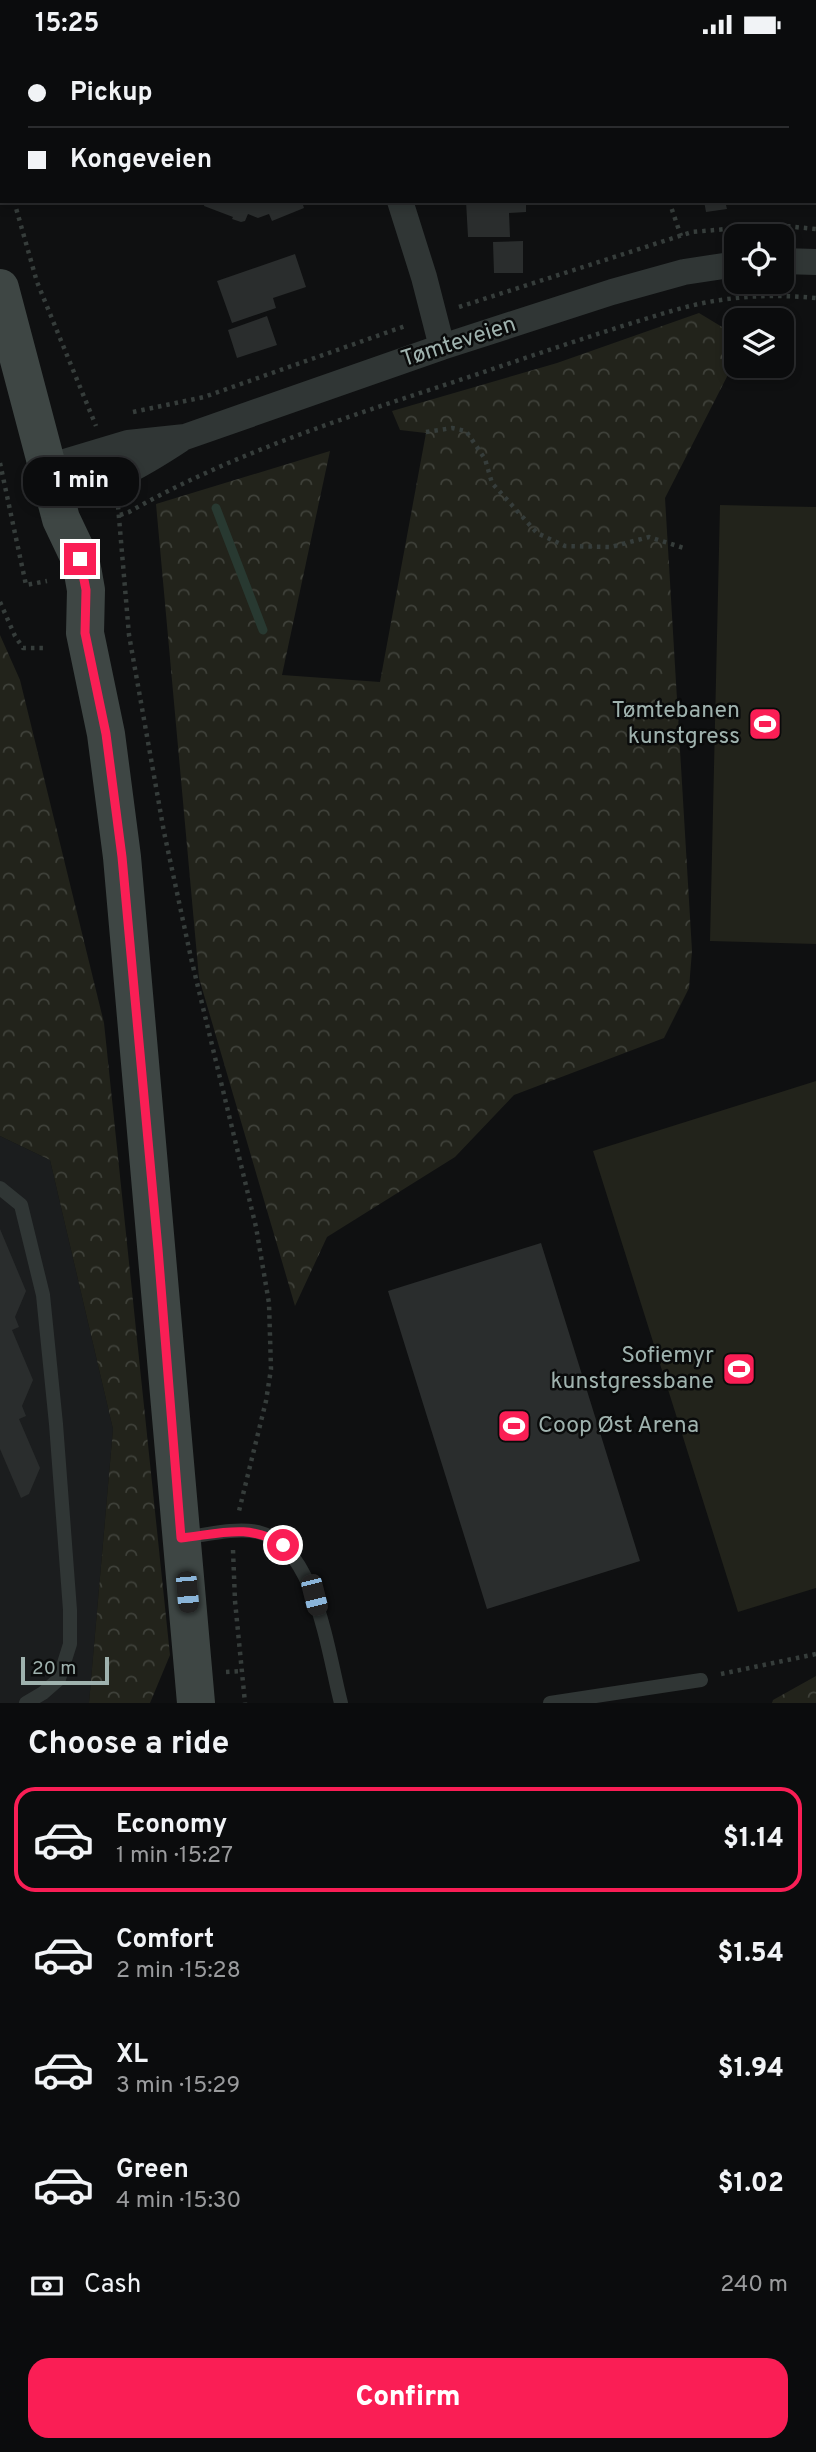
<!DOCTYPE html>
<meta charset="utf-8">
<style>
body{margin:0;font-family:Overpass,sans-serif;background:#191a1b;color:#f1f3f6;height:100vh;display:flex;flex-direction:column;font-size:26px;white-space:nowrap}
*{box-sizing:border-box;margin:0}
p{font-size:23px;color:#9a9b9d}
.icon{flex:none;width:38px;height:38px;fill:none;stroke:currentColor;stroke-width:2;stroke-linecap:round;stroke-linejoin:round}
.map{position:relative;height:1654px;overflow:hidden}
.sheet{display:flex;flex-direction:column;background:#0b0c0d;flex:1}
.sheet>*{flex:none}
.top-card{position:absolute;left:0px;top:0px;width:817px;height:154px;box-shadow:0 4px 10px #0003,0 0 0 2px #2b2c2e;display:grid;align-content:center;height:154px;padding:0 28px;background:#0b0c0d}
.controls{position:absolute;left:724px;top:175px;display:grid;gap:14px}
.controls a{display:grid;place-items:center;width:70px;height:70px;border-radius:14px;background:#0b0c0d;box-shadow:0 4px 10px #0003,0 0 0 2px #2b2c2e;font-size:35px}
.scale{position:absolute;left:21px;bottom:18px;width:88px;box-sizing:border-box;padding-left:7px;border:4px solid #9fb2ae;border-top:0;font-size:19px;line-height:24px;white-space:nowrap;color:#9fb2ae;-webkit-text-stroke:5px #0a0b0b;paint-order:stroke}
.end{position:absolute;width:32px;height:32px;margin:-16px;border:9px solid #fa1e55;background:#fff;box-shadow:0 0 0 4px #fff}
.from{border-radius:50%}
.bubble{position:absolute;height:49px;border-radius:21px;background:#0b0c0d;box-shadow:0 4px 10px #0003,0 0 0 2px #2b2c2e;font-size:23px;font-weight:800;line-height:49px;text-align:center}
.car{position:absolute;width:21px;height:42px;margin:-21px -10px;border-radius:9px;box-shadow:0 0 5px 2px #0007;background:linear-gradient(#222 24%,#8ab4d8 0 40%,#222 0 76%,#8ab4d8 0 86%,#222 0)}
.top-card b{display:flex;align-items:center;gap:24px;height:66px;font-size:26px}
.top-card b+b{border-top:2px solid #2b2c2e}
.top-card i{width:18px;height:18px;background:#f1f3f6}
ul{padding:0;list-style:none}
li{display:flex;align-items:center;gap:21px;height:105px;margin:0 14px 10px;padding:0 14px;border:4px solid transparent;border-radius:21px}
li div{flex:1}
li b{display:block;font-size:26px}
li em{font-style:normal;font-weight:800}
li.on{border-color:#fa1e55}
li>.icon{width:63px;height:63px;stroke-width:1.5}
h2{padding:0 28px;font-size:32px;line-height:84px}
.pay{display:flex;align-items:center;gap:18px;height:77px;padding:0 28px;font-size:26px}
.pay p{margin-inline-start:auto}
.button{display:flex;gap:14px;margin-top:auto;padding:14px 28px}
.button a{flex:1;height:80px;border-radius:21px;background:#fa1e55;color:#fff;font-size:28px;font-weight:800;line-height:80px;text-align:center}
.status{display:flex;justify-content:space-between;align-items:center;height:49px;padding:0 35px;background:#0b0c0d;direction:ltr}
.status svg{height:19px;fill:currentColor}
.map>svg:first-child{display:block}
</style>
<div class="status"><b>15:25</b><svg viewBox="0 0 49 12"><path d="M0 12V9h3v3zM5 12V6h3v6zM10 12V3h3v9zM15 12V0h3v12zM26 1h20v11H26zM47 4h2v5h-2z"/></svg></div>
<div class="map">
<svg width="816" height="1654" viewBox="0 0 816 1654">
<defs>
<pattern id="forest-crowns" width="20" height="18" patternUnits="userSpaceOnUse" patternTransform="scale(1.75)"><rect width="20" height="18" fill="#22231b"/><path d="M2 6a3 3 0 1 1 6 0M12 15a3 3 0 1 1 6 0" fill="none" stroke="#3f413a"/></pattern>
</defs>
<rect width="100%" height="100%" fill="#0f1011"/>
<!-- built -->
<path fill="#1b1d1e" d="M0 1087 50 1111 113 1380 89 1654H0Z"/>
<!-- green -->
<path fill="#22231b" d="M720 456 816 458V895L710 892Z
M816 1032V1539L738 1563 593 1102Z"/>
<!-- forest -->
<path fill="url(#forest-crowns)" d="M699 264 737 287V308L665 449 692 902 689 939 664 989 514 1046 455 1108 327 1188 295 1257 199 929 156 455 330 402 282 626 380 633 426 384 400 381 392 362 557 314Z
M0 586 20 631 104 974 170 1606 150 1654H89L113 1380 50 1111 0 1087Z
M816 1627V1654H772L773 1651Z"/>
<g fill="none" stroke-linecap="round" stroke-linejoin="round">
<!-- stream -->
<path stroke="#283931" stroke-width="9" d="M216 459 263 581"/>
</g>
<!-- building -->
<path fill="#2a2d2d" d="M205 152H311L303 156 304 159 272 172 269 165 258 169 248 165 245 172 241 173 232 170 233 168 204 157Z
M466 152H526V163L509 164 510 188H468Z
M704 152H725L727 160 706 163Z
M523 192V224H494L493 193Z
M295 205 306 238 273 249 276 259 232 274 217 232Z
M267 267 277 296 237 309 228 281Z
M0 1180 26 1242 15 1268 19 1278 12 1281 33 1331 22 1357 26 1367 19 1370 40 1419 29 1445 21 1449 0 1400Z
M541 1194 640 1512 487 1560 388 1242Z"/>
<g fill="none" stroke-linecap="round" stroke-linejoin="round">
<!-- path -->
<path stroke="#363d3b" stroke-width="4.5" stroke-dasharray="3.5 5" stroke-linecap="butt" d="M604 0 605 2
M736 2 737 0
M0 94 2 101
M14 152 37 233 96 377
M669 152 681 187
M459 258 692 183 773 176 816 180
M133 363 204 348 408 276
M426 383 452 379 466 382 485 410 492 434 537 484 565 497 611 498 649 488 687 500
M0 414 26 536 47 532
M118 457 129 586 164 783 191 909 256 1178 269 1254 271 1320 266 1352 239 1462
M120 466 129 463C238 401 360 364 478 325 528 308 578 291 629 275 659 266 690 255 721 251 753 246 784 246 816 249
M0 553 15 587 23 599H44
M233 1501 235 1552 245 1654
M226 1623 243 1622
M721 1625 816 1605"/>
<!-- lane -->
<path stroke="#303635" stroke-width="14" d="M0 1139 21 1156 43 1246 56 1375 70 1561V1595L59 1630 43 1644 26 1654
M183 1489C206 1486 235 1478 258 1483 316 1497 328 1605 341 1654
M550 1654 701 1631"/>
<!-- street -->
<path stroke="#303635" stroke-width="26" d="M251 0 254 2
M381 2V0
M400 152 424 228 442 298
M782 212 816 213
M48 418 128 394 185 388 442 298 612 243 684 223 737 215
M56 449C107 435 136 420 180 391"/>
<!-- secondary -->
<path stroke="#3e4644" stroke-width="38" d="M0 239 61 470 80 510 83 524 86 541 85 584 106 685 122 808 196 1654"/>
</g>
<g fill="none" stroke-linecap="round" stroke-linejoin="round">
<!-- route -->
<path stroke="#fa1e55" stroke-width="9" d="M80 510 86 541 85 584 106 685 122 808 158 1200 181 1489C219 1485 250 1474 283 1496"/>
</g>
<!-- icons -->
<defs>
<symbol id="stadium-square" viewBox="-11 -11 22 22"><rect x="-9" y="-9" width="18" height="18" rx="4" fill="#fa1e55" stroke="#0a0b0b"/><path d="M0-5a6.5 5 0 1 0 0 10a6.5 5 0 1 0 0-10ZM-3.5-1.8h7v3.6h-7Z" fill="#fff"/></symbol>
</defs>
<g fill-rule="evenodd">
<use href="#stadium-square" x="746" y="656" width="38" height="38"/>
<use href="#stadium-square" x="720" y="1301" width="38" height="38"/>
<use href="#stadium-square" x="495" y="1358" width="38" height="38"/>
</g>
<g text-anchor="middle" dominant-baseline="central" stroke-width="5" stroke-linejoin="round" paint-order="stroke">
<!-- street labels -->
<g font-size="23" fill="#9fb2ae" stroke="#0a0b0b">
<text transform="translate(459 294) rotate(-18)">Tømteveien</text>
</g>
<!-- poi labels -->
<g font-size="23" fill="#9fb2ae" stroke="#0a0b0b" text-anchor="end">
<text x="740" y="662">Tømtebanen<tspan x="740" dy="26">kunstgress</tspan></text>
<text x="714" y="1307">Sofiemyr<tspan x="714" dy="26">kunstgressbane</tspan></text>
<text x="538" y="1377" text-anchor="start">Coop Øst Arena</text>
</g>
</g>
</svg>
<div class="controls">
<a><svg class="icon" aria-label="locate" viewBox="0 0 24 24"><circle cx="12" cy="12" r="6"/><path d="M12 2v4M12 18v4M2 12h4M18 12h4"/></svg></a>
<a><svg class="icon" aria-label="layers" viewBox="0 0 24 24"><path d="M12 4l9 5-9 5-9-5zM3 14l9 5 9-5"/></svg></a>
</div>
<div class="scale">20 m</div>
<i class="end from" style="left:283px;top:1496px"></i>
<i class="end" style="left:80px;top:510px"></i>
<div class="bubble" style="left:23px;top:408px;width:116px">1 min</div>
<i class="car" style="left:187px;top:1543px;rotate:175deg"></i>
<i class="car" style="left:314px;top:1546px;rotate:166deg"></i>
<div class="top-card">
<b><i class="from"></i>Pickup</b>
<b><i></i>Kongeveien</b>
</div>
</div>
<section class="sheet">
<h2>Choose a ride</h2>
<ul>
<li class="on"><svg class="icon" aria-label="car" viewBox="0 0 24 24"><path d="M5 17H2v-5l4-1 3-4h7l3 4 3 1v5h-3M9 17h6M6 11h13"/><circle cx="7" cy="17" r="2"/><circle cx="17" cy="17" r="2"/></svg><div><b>Economy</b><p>1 min · 15:27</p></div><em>$1.14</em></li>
<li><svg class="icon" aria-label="car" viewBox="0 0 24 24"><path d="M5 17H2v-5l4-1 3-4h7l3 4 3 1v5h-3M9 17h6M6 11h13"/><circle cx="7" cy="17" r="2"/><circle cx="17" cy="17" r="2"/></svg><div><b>Comfort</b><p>2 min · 15:28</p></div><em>$1.54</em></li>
<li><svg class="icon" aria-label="car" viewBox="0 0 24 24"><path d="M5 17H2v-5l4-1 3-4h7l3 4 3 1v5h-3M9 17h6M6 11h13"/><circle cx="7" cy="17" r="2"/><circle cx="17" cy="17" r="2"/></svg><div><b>XL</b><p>3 min · 15:29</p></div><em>$1.94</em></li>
<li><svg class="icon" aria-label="car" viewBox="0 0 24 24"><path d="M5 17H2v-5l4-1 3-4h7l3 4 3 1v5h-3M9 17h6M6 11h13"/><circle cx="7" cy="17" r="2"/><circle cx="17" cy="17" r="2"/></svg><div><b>Green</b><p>4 min · 15:30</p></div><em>$1.02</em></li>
</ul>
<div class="pay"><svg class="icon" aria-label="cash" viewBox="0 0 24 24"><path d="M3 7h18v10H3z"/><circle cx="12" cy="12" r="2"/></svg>Cash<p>240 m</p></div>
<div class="button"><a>Confirm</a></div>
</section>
